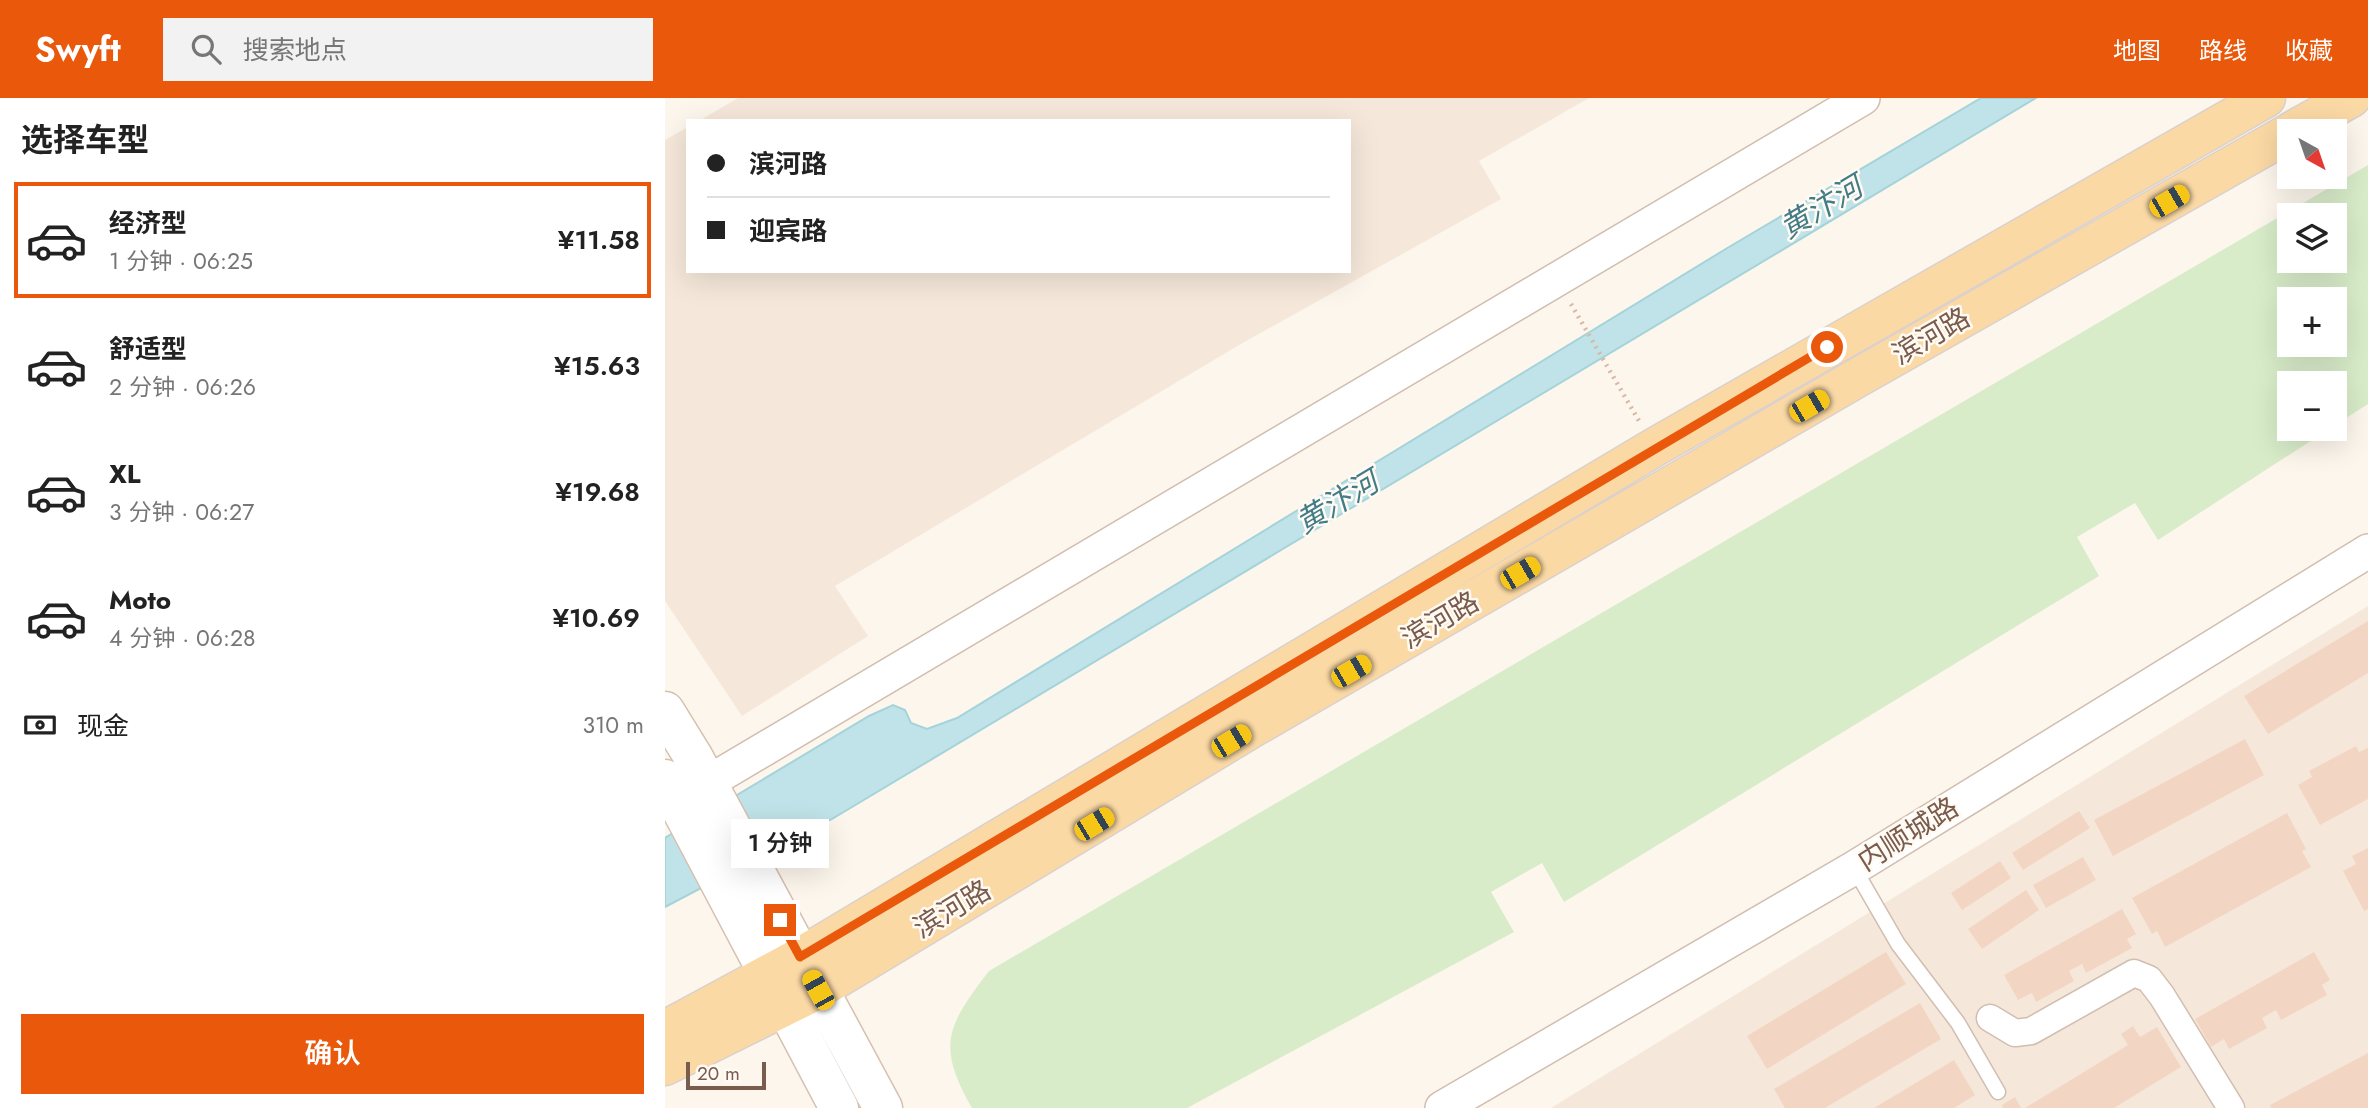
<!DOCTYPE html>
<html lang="zh">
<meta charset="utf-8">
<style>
body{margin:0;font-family:Jost,"Noto Sans SC",sans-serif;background:#f2f2f2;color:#222;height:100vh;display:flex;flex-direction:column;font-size:26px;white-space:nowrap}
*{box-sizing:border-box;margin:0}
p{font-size:23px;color:#767676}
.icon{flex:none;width:38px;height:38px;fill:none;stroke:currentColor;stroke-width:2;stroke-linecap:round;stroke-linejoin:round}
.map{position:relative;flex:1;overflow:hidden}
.sheet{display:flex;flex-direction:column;background:#fff;width:665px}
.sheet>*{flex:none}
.hud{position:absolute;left:21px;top:21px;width:665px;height:154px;border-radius:0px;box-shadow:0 7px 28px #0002;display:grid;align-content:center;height:154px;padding:0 21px;background:#fff}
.needle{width:46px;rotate:140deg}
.controls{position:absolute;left:1612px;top:21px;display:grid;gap:14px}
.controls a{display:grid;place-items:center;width:70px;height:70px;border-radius:0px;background:#fff;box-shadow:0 7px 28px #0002;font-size:35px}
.scale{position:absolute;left:21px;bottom:18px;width:80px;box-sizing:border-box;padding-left:7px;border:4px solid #7a5c4d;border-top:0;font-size:19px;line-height:24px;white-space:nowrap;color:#7a5c4d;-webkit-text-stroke:5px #fffaf3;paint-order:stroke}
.end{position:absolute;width:32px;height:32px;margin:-16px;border:9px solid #ea580c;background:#fff;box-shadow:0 0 0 4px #fff}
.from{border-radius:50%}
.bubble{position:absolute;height:49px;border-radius:0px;background:#fff;box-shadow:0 7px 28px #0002;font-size:23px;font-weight:600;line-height:49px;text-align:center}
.car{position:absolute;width:21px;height:42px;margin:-21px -10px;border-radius:9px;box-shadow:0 0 5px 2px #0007;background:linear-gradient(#f5c518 24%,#345 0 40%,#f5c518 0 76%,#345 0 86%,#f5c518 0)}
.hud b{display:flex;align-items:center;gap:24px;height:66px;font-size:26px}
.hud b+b{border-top:2px solid #e0e0e0}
.hud i{width:18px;height:18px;background:#222}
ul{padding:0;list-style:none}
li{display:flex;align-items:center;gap:21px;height:116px;margin:0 14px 10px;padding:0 7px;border:4px solid transparent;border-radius:0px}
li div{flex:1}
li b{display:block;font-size:26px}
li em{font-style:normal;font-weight:600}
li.current{border-color:#ea580c}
li>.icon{width:63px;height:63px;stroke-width:1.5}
h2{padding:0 21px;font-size:32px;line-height:84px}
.pay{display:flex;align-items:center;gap:18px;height:77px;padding:0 21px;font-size:26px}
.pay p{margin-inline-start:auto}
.button{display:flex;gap:14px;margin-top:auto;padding:14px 21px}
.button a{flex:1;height:80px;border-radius:0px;background:#ea580c;color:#fff;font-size:28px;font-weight:600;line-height:80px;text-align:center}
header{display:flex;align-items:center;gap:42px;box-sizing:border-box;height:98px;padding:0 35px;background:#ea580c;color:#fff}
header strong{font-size:33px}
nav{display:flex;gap:38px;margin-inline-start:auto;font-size:24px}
.search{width:490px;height:63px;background:#f2f2f2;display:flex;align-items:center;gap:18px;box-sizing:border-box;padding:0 24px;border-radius:0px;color:#767676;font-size:26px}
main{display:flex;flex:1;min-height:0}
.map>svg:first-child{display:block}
</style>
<header>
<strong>Swyft</strong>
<div class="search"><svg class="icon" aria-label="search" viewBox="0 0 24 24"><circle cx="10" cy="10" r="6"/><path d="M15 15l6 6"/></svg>搜索地点</div>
<nav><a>地图</a><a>路线</a><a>收藏</a></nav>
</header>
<main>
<section class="sheet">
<h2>选择车型</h2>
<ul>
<li class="current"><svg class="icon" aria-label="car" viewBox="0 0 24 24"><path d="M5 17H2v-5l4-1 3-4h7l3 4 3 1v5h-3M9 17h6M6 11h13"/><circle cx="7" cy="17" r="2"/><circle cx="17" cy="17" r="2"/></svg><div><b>经济型</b><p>1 分钟 · 06:25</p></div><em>¥11.58</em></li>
<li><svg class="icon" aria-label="car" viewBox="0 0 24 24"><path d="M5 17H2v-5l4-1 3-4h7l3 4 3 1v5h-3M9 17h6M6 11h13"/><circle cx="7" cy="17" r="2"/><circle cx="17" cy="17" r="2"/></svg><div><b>舒适型</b><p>2 分钟 · 06:26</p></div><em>¥15.63</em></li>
<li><svg class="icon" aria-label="car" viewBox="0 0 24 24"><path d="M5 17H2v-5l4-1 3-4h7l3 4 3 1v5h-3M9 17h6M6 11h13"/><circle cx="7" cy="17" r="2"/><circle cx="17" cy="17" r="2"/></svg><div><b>XL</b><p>3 分钟 · 06:27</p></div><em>¥19.68</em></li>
<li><svg class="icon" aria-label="car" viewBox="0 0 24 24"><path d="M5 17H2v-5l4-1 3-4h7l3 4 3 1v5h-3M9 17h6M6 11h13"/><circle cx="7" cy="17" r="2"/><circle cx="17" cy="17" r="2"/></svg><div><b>Moto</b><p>4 分钟 · 06:28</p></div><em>¥10.69</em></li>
</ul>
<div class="pay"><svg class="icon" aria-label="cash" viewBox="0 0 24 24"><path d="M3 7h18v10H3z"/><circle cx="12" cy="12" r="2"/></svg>现金<p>310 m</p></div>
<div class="button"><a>确认</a></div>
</section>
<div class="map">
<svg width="1703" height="1010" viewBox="0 0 1703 1010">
<rect width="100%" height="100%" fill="#fdf6ec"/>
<!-- residential -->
<path fill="#f5e8da" d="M73 0H924L814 63 836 101 574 247 170 488 203 538 77 618 0 503V42L23 29V173H684V23H34Z
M1703 508V1010H886Z"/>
<!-- green -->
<path fill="#d8ecc9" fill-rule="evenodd" d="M1703 67V306L1670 327V285H1624V331H1664L1493 442 1470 405 1412 439 1434 478 899 804 877 765 826 794 849 834 522 1010H307C271 947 282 928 324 873ZM1624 117H1670V163H1624ZM1624 201H1670V247H1624Z"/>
<!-- water -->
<path fill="#bfe3e8" stroke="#a5d3da" stroke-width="2" d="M1316 0H1371L167 721 0 809V740L204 618 228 607 240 612 246 625 262 631 292 620 1064 149Z"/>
<!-- building -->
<path fill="#f3d5c3" d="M1703 523V575L1603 636 1579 598Z
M1580 641 1599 677 1448 758 1429 722Z
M1691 648 1694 654 1703 650V701L1655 727 1633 687 1647 679 1644 673Z
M1414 713 1425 730 1358 772 1347 755Z
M1622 715 1641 751 1637 753 1646 769 1500 849 1492 833 1487 836 1467 800Z
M1703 750V811L1699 813 1678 773 1691 766 1687 758Z
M1418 759 1431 782 1381 810 1368 787Z
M1335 763 1346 780 1297 812 1286 795Z
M1361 792 1374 812 1317 851 1303 831Z
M1457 811 1471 836 1462 841 1467 850 1421 875 1417 866 1404 873 1409 883 1371 904 1367 895 1353 902 1339 877Z
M1221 854 1241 886 1102 971 1082 938Z
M1649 854 1665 882 1657 887 1662 897 1616 922 1611 912 1597 920 1602 930 1564 951 1559 941 1546 949 1530 921Z
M1255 905 1276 941 1160 1010H1120L1109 991Z
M1468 928 1475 939 1492 929 1516 969 1449 1010H1360L1463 947 1456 936Z
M1703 955V1010H1606L1605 1007Z
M1289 962 1310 997 1289 1010H1209Z
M1350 999 1356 1010H1338L1337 1007Z"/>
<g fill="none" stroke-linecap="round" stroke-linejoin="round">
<defs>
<path id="service" d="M1189 770 1233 846 1293 925 1333 994"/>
<path id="minor" d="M1325 920 1350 935 1366 933 1469 875 1484 881 1497 898 1566 1010"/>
<path id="tertiary" d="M20 698 1198 0
M777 1010 1189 770 1703 453"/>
<path id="secondary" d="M0 613 29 660 218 1010
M0 681 174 1010"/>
<path id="primary" d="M1627 33 1686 0
M0 932 135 859 990 349 1601 0
M0 968 153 892 589 629 1192 280 1624 35"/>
</defs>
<!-- service casing -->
<use href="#service" stroke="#d1beb0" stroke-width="17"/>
<!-- minor casing -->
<use href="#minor" stroke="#d1beb0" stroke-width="29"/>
<!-- tertiary casing -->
<use href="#tertiary" stroke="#d1beb0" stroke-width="36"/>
<!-- secondary casing -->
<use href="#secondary" stroke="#d6c0b0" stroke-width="41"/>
<!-- primary casing -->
<use href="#primary" stroke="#dad1cd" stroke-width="41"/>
<!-- path -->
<path stroke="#d9b8a5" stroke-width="4.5" stroke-dasharray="2 5" stroke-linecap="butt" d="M906 206 974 323"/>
<!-- service -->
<use href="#service" stroke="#fff" stroke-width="14"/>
<!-- minor -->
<use href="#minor" stroke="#fff" stroke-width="26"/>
<!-- tertiary -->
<use href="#tertiary" stroke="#fff" stroke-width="33"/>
<!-- secondary -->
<use href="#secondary" stroke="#fff" stroke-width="38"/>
<!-- primary -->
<use href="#primary" stroke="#fbd9a5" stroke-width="38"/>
</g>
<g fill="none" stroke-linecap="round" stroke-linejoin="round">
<!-- route -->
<path stroke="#ea580c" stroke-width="9" d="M115 822 135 859 1162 249"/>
</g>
<g text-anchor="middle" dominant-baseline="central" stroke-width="5" stroke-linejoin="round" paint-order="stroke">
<!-- street labels -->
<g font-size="28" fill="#7a5c4d" stroke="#fffaf3">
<text transform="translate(1266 238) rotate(-30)">滨河路</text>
<text transform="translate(775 522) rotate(-30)">滨河路</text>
<text transform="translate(1243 736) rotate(-32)">内顺城路</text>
<text transform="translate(287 811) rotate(-31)">滨河路</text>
</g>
<!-- water labels -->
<g font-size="30" font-style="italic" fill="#437c86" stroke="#fffaf3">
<text transform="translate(1156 109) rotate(-31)">黄汴河</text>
<text transform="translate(672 404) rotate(-31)">黄汴河</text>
</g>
</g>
</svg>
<div class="controls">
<a><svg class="needle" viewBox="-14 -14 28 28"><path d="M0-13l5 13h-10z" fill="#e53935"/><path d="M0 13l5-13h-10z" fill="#767676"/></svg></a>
<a><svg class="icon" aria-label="layers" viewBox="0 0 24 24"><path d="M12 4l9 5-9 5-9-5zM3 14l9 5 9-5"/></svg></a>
<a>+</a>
<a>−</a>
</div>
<div class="scale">20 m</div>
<i class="end from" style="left:1162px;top:249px"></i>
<i class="end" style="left:115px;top:822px"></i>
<div class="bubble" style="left:66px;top:721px;width:98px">1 分钟</div>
<i class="car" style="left:1504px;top:103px;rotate:60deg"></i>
<i class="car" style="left:1144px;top:308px;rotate:60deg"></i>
<i class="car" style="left:855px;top:475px;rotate:60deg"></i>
<i class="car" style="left:686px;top:573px;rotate:60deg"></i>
<i class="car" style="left:566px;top:643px;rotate:59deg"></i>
<i class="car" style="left:429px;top:726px;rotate:59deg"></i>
<i class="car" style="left:153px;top:892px;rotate:331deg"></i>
<div class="hud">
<b><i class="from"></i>滨河路</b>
<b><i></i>迎宾路</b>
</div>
</div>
</main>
